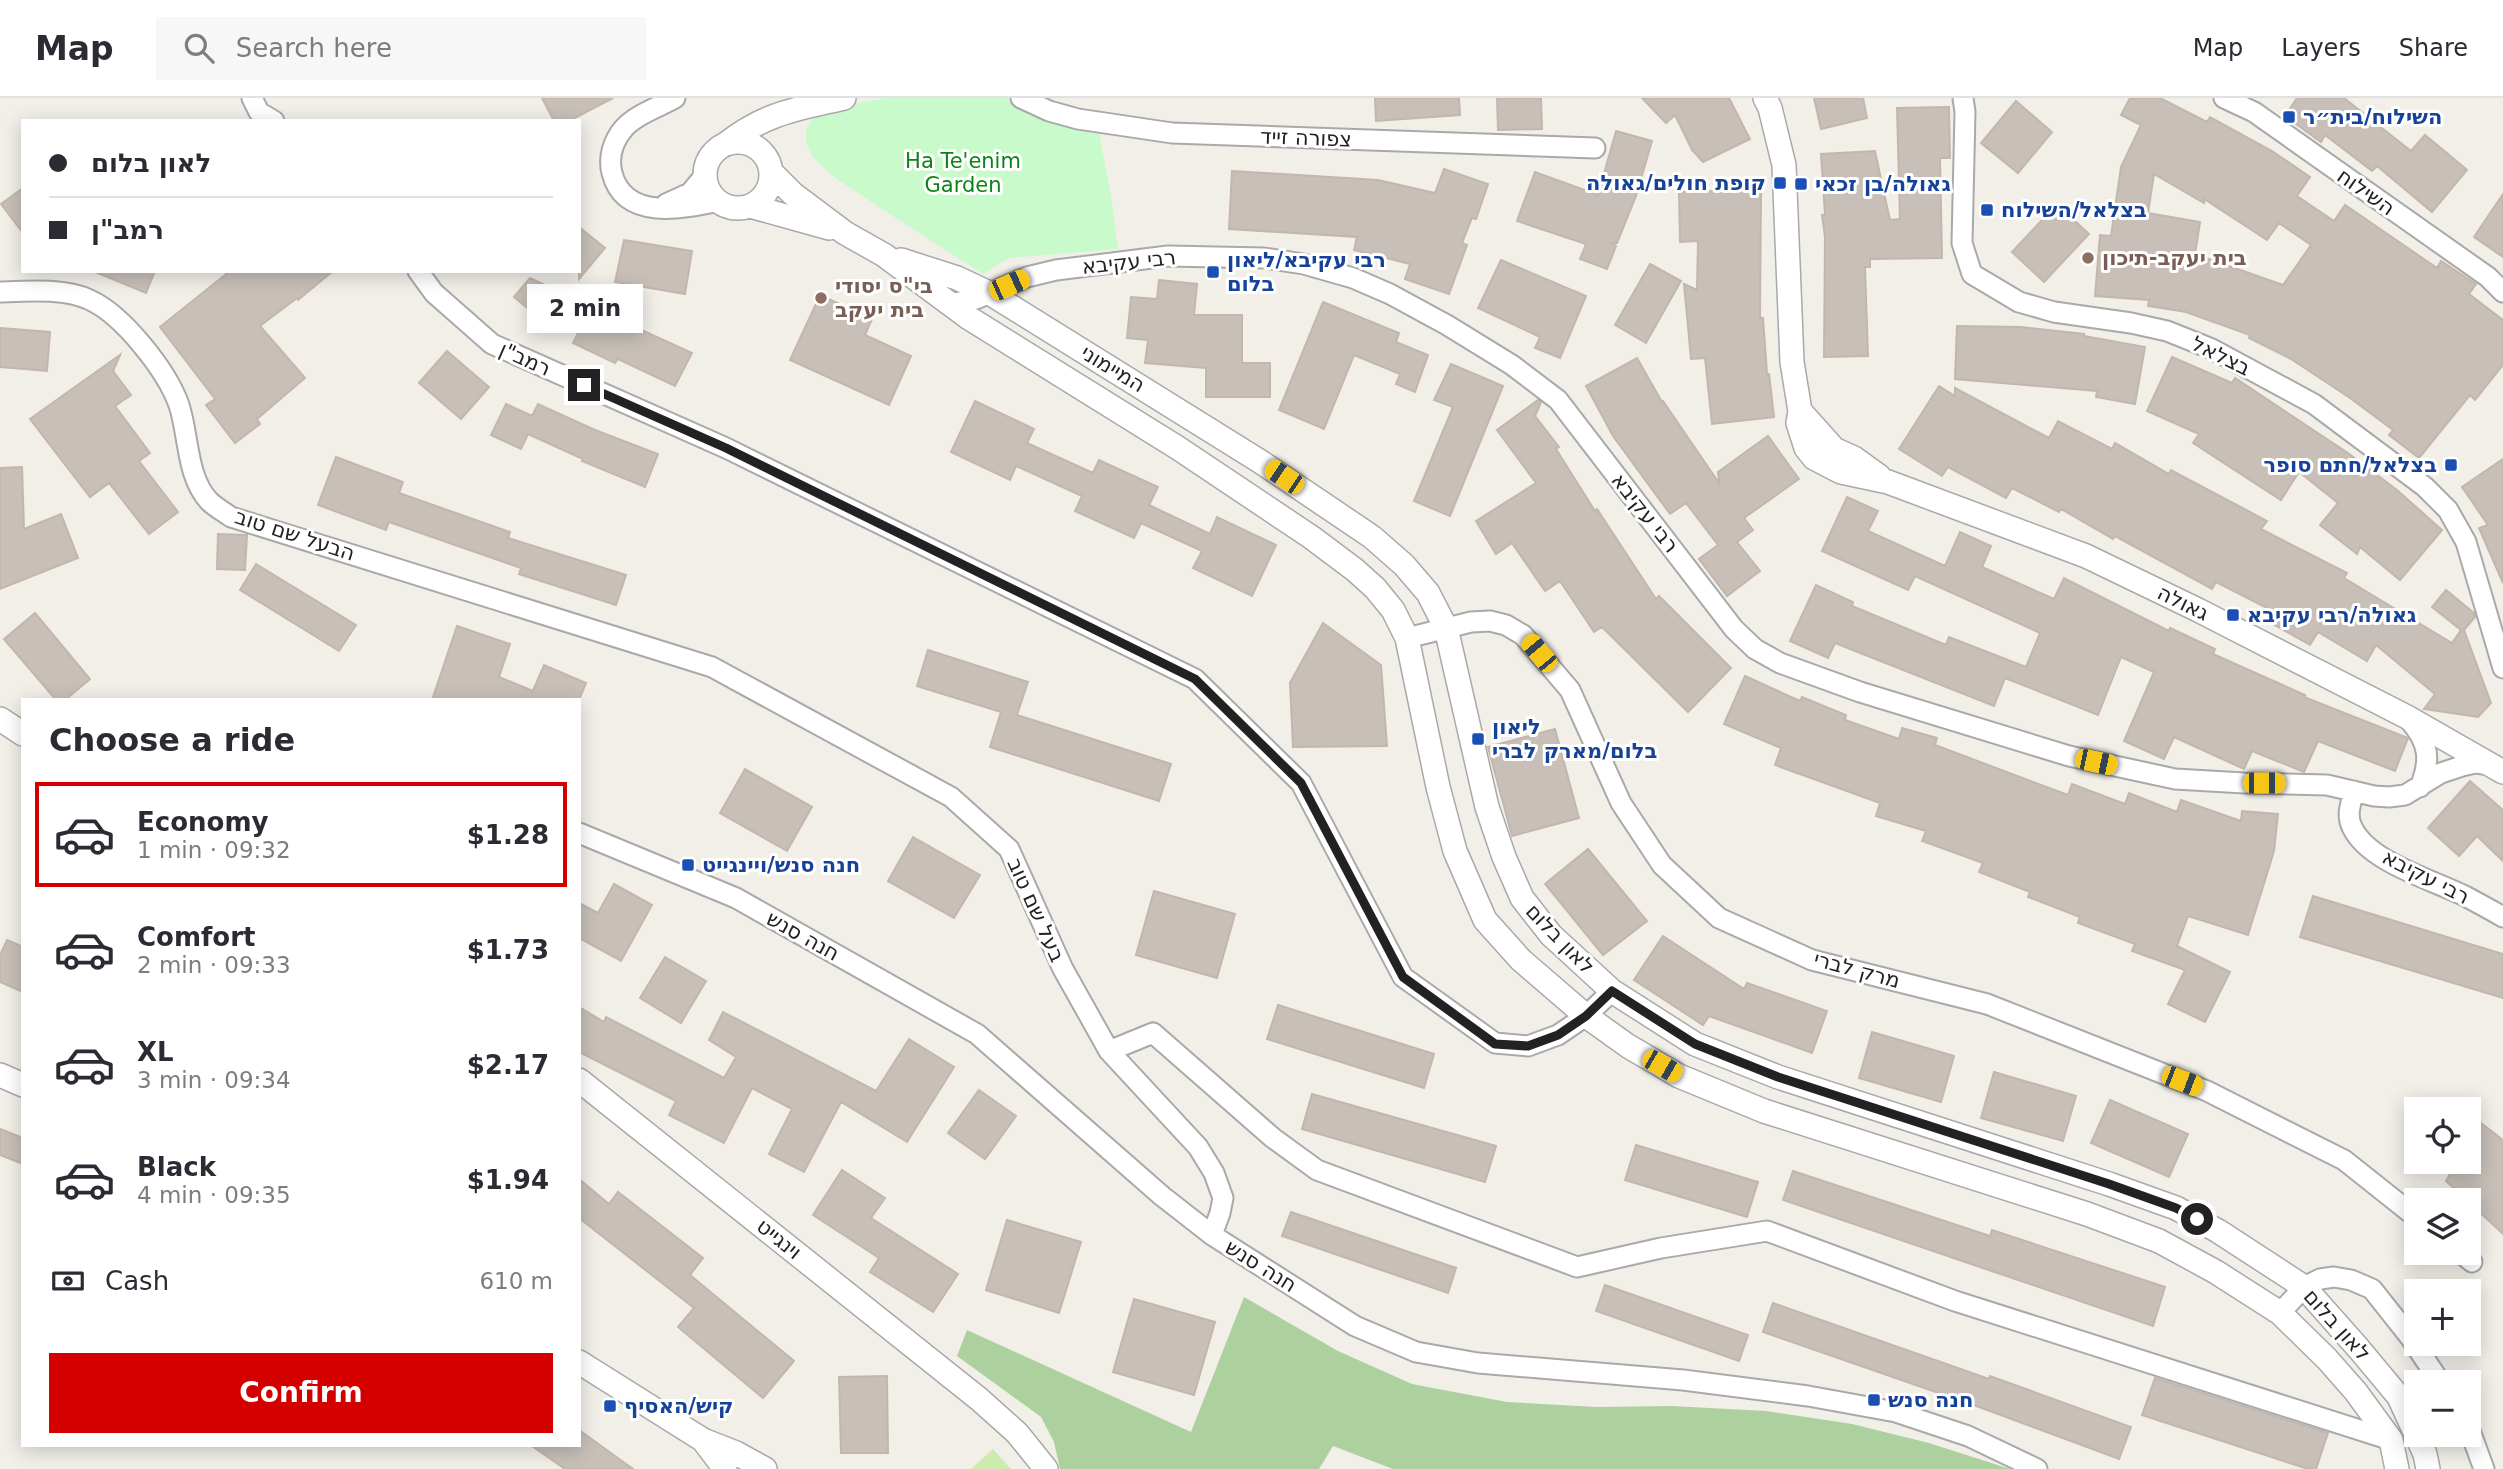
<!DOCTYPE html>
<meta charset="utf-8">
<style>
body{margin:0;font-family:"DejaVu Sans","Noto Sans Hebrew",sans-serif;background:#f7f7f7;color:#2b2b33;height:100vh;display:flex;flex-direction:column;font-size:26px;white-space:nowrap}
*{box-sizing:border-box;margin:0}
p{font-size:23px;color:#7c7c81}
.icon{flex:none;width:38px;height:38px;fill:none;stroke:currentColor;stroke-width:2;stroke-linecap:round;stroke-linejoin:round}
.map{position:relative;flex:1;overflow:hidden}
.sheet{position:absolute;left:21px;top:600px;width:560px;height:749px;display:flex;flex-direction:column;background:#fff;border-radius:0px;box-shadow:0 4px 18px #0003}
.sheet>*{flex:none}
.hud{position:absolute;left:21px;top:21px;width:560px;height:154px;border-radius:0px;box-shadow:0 4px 18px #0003;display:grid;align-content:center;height:154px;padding:0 28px;background:#fff}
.tools{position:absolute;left:2404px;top:999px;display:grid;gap:14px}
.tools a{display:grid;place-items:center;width:77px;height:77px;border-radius:0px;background:#fff;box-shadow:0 4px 18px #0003;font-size:35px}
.end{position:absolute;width:32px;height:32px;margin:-16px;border:9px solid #222;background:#fff;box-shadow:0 0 0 4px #fff}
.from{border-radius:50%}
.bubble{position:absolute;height:49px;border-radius:0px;background:#fff;box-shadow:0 4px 18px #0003;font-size:23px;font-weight:800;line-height:49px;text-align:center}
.car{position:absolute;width:21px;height:42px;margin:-21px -10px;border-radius:9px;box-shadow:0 0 5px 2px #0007;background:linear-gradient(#f5c518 24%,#345 0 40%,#f5c518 0 76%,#345 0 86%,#f5c518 0)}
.hud b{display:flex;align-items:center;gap:24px;height:66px;font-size:26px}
.hud b+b{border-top:2px solid #e1e1e2}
.hud i{width:18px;height:18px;background:#2b2b33}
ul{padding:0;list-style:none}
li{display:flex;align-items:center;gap:21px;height:105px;margin:0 14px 10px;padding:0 14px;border:4px solid transparent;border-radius:0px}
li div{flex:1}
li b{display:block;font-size:26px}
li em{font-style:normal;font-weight:800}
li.current{border-color:#d40000}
li>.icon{width:63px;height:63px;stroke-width:1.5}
h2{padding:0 28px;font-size:32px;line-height:84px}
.pay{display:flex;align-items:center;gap:18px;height:77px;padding:0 28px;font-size:26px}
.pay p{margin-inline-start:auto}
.action{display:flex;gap:14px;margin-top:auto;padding:14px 28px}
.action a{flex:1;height:80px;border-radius:0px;background:#d40000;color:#fff;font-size:28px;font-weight:800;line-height:80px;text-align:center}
header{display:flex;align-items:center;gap:42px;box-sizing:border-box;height:98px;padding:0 35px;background:#fff;border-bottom:2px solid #e1e1e2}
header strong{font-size:33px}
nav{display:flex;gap:38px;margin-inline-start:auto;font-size:24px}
.search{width:490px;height:63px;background:#f7f7f7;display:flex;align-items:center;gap:18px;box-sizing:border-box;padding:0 24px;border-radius:0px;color:#7c7c81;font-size:26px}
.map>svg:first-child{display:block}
</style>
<header>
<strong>Map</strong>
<div class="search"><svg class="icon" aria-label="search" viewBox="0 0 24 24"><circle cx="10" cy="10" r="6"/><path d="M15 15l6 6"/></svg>Search here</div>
<nav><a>Map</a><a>Layers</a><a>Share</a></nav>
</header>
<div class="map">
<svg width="2503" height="1371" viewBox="0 0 2503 1371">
<rect width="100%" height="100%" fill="#f2efe9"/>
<!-- grass -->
<path fill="#cdebb0" d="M993 1351 1011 1371H971Z"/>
<!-- forest -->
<path fill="#add19e" d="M1244 1199 1338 1253 1412 1286 1507 1304 1597 1309 1672 1308 1766 1313 1852 1326 1929 1345 2010 1371H1393L1333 1348 1319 1371H1060L1054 1344 1041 1319 957 1258 967 1232 1191 1334Z"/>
<!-- park -->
<path fill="#c8facc" d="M884 0H1007C1029 25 1068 28 1099 34L1112 104 1118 151 1009 160 983 176C945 152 908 128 870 103 851 90 829 78 815 61 807 52 802 37 809 26 819 10 866 4 884 0Z"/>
<!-- building -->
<path fill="#c7bfb8" stroke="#c4b6ab" stroke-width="2" fill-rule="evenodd" d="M542 0H613L569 23H554Z
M1375 0H1459L1460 17 1376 23Z
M1497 0H1541L1542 31 1498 32Z
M1642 0H1729L1750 41 1703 64 1692 52 1675 17 1666 25Z
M1814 0H1863L1867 20 1821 31Z
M2130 0H2160L2207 24 2210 19 2272 53 2310 79 2297 98 2334 123 2345 107 2437 170 2441 163 2476 186 2469 196 2503 222V267L2475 302 2470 297 2419 360 2389 337 2393 332 2350 300 2291 261 2249 240 2250 237 2186 214 2148 208 2149 202 2095 198 2100 137 2111 138 2121 69 2141 27 2121 17ZM2154 76 2204 105V101L2267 142 2279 125 2311 147 2283 187 2195 156 2200 124 2148 115Z
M2297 0H2344L2411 53 2425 37 2467 72 2432 114 2377 68 2372 73 2325 37 2321 44 2285 18Z
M2016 3 2052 34 2018 75 1981 45Z
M1949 9 1950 60H1940L1942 160 1870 161V169H1865L1868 258 1824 259 1825 139 1822 117H1825L1821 56 1875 53 1890 122 1900 121 1897 10Z
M1616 33 1652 43 1636 98 1617 145H1612L1616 148 1607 171 1580 161 1586 146 1517 123 1535 74 1598 97Z
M1444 71 1488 86 1476 121 1472 120 1462 145 1467 147 1449 196 1405 181 1410 166 1354 152 1357 139 1229 131 1232 73 1378 82 1435 95Z
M23 90V135L1 106Z
M1761 92 1760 220H1763L1767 276H1769L1774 319 1712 326 1705 260 1691 261 1684 186 1697 192 1698 143 1680 144 1679 94Z
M2503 96V159L2474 139Z
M2057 106 2089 136 2044 184 2012 154Z
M579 129 605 150 579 181Z
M624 142 692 153 685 196 615 184Z
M1501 162 1586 198 1560 260 1535 250 1540 239 1478 210Z
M1650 166 1681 183 1646 245 1615 227Z
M93 173H155L146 195Z
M230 173H333L298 202 297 200 260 228 305 280 257 321 260 326 235 345 206 307 215 301 160 229Z
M530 180 566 197 544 224 514 199Z
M1159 182 1197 186 1194 217H1242V265H1270V299H1206V270L1145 265 1148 242 1127 240 1131 199 1157 201Z
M820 197 872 221 865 237 911 258 889 307 790 262Z
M1323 204 1399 235 1396 244 1428 257 1415 294 1396 286 1400 276 1354 257 1324 331 1279 312Z
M591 209 692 255 675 288 618 261 615 265 573 245Z
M1957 228 2021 229 2084 236V238L2145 249 2135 306 2096 299 2097 293 1955 281Z
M0 230 50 234 47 273 0 269Z
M447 253 489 289 461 321 419 285Z
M120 257 113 273 131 297 115 308 150 355 139 363 178 414 149 436 109 385 90 399 30 321Z
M2172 259 2232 285 2235 280 2348 355 2397 392 2442 432 2400 482 2360 449 2357 456 2320 427 2338 405 2299 374 2281 402 2193 345 2199 336 2147 313Z
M1637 260 1662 304 1663 303 1719 385 1718 374 1768 338 1799 381 1744 420 1753 432 1737 444 1760 473 1727 498 1699 461 1718 447 1686 405 1670 416 1613 338 1586 288Z
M1451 266 1503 288 1450 418 1414 403 1453 309 1434 302Z
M1939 288 1955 298V290L2049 340 2058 323 2112 351 2115 345 2169 376 2171 372 2267 423 2261 431 2347 475 2344 480 2452 545 2461 532 2432 509 2446 492 2474 515 2475 519 2464 532 2491 605 2478 619 2424 611 2435 596 2376 547 2367 563 2318 534 2310 547 2271 525 2277 515 2216 484 2212 491 2115 438 2113 441 2061 411 2059 414 2012 390 2006 400 1948 369 1942 378 1899 351Z
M1538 302 1541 304 1535 318 1559 349 1556 351 1595 413 1597 411 1656 501 1659 498 1731 570 1688 614 1602 529 1594 534 1560 483 1545 493 1512 445 1496 456 1476 423 1536 385 1497 332Z
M975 303 1034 331 1027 345 1093 375 1099 362 1158 389 1149 407 1210 436 1217 419 1276 447 1252 498 1193 470 1202 453 1141 425 1134 440 1075 413 1082 398 1016 368 1010 382 951 354Z
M506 306 532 318 538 306 595 332 658 356 645 389 582 363 583 361 528 336 521 351 491 337Z
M336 359 403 384 399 395 510 434 508 440 626 477 616 507 519 476 521 470 389 424 386 432 318 407Z
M2503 361V485L2479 430 2488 427 2462 389Z
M22 369 24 431 61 416 78 460 0 491V370Z
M1847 399 1878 413 1868 433 1945 468 1960 434 1991 448 1982 469 2054 501 2064 480 2169 533 2170 530 2215 551 2213 556 2305 597 2304 599 2408 640 2395 673 2318 643 2304 674 2252 653 2244 671 2174 639 2164 661 2124 643 2154 574 2121 559 2098 617 2005 580 1994 608 1835 545 1828 560 1790 543 1816 487 1853 504 1852 508 1946 547 1949 539 2026 569 2040 535 1915 478 1908 492 1822 453Z
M218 436 247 437 245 472 217 471Z
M256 466 356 527 339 553 240 492Z
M35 515 90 581 65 602H56L4 541Z
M1323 525 1381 567 1387 648 1293 649 1290 585Z
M457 528 510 546 499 579 533 593 544 567 586 585 579 602H432Z
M928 552 1028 584 1017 617 1171 666 1159 703 990 649 1001 614 917 588Z
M1745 578 1800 603 1802 599 1846 617 1845 622 1899 641 1902 630 1937 640 1935 647 2068 697 2072 686 2125 706 2129 695 2177 714 2181 702 2241 723 2242 713 2278 716 2274 753 2248 837 2188 818 2177 848 2230 874 2205 924 2168 906 2185 872 2132 853 2135 846 2078 825 2080 819 2028 799 2030 794 1979 774 1983 765 1922 743 1926 733 1876 718 1880 705 1775 667 1781 650 1724 626Z
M1555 631 1579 720 1512 738 1488 649Z
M745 671 812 709 787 753 720 715Z
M2470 683 2503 712V763L2477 738 2459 758 2428 730Z
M913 739 980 777 954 820 888 783Z
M1588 751 1647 823 1603 857 1545 786Z
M614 786 652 807 621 863 579 840V805L598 815Z
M1154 793 1235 816 1217 880 1136 857Z
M2313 798 2503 856V900L2300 839Z
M1663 838 1744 891 1747 885 1827 913 1812 955 1709 918 1703 927 1634 882Z
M7 842 23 849V894L0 884V857Z
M665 859 706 883 681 925 640 900Z
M1278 907 1434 956 1424 990 1267 941Z
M579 909 604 924 606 919 724 980 736 959 709 942 723 914 876 993 909 941 954 969 907 1044 841 1004 804 1074 769 1056 792 1011 752 990 724 1045 669 1017 676 1003 579 954Z
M1872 934 1954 958 1941 1004 1859 980Z
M1994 974 2076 998 2063 1043 1981 1020Z
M979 992 1016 1018 985 1061 948 1035Z
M1312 996 1496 1048 1485 1084 1302 1031Z
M2110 1002 2188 1036 2169 1079 2091 1045Z
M2481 1025 2503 1042V1136L2446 1083 2457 1064H2469V1044Z
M0 1031 23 1040V1066L0 1057Z
M1636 1047 1758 1084 1747 1119 1625 1082Z
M842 1072 885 1100 871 1120 958 1176 933 1214 870 1174 879 1160 813 1117Z
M1793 1073 1990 1138 1992 1132 2165 1189 2153 1228 1783 1102Z
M579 1081 609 1106 618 1094 703 1160 690 1177 794 1263 763 1300 678 1229 694 1210 579 1120Z
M1291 1114 1456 1170 1448 1195 1282 1138Z
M1007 1122 1081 1144 1059 1215 986 1192Z
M1605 1187 1748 1237 1739 1263 1596 1213Z
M1134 1201 1215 1224 1194 1297 1113 1274Z
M1773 1205 1989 1281 1990 1278 2131 1329 2119 1361 1979 1309 1763 1234Z
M887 1278 888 1355H841L839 1279Z
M2155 1280 2328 1335 2316 1371H2308L2142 1317Z
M579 1332 633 1371H565L532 1348H579Z"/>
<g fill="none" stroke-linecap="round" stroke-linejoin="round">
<defs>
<path id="minor" d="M252 0 259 14 274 23
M675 0C659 9 637 16 624 30 613 43 608 59 612 75 624 123 683 111 719 103
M1021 0 1049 13 1078 21 1172 35 1595 50
M1963 0 1965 14 1962 145 1972 176 2019 204 2054 214 2131 225 2167 233 2212 251 2314 306 2425 389 2448 412 2466 444 2503 570
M2224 0 2254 14 2488 179 2503 194
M666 106 690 95 705 77
M418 173 434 195 492 246 726 350 1195 581 1301 685 1403 879 1495 945 1528 948 1558 937 1586 918 1612 893
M0 194C27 193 65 190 90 202 123 217 167 273 179 307 189 337 186 378 209 403 215 409 224 414 231 419L712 569 951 699 1009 751 1063 871 1109 953 1198 1049 1214 1075 1223 1100 1220 1115 1212 1137
M948 206 976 201 1027 179 1056 172 1168 158 1264 160 1304 166 1353 180 1390 196 1447 227 1512 267 1558 302 1734 531 1755 551 1780 565 1860 594 2069 658 2175 681 2244 685 2327 687 2374 698 2389 699 2405 697 2441 675 2462 668 2475 665 2492 667
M1407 540 1471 524 1490 523 1506 527 1523 537 1570 592 1621 705 1662 767 1719 820 1812 862 1987 906 2207 993 2344 1062 2417 1120
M2410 623C2429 645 2431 662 2420 689
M2354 693C2351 705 2346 717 2352 729 2368 764 2433 782 2465 798 2478 805 2491 812 2503 819
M579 735 736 800 977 936 1162 1098 1212 1137 1355 1228 1416 1254 1478 1265 1683 1282 1808 1298 1896 1314 1968 1338 2037 1371
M1109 953 1153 935 1273 1040 1317 1072 1577 1169 1661 1150 1767 1133 1955 1203 2391 1342
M2461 1155 2472 1164
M2280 1215 2304 1189 2320 1181 2334 1179 2351 1182 2372 1191 2410 1239 2440 1284
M2469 1330 2484 1371"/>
<path id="tertiary" d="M1765 0 1770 10 1784 67 1792 264 1800 313 1798 325 1806 350 1814 360 1841 374 1888 384 2086 458 2198 512 2407 619 2503 674
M705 77a33 33 0 1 1 66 0a33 33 0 1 1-66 0Z
M726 46C765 15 797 11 844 0
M771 74 793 96 845 135 884 157 969 220 1178 350 1311 439 1355 472 1375 490 1393 512 1407 540 1438 689 1455 753 1485 822 1521 862 1586 918 1628 948 1679 978 1764 1013 2087 1116 2159 1143 2216 1174 2280 1215 2327 1261 2356 1294 2391 1342 2397 1371
M750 108 829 130
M901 162 957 180 991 196 1261 364 1372 439 1404 467 1428 495 1446 530 1487 709 1504 759 1522 800 1551 837 1612 893 1695 946 1778 979 2109 1086 2176 1110 2218 1133 2304 1189 2359 1251 2399 1299 2425 1356 2428 1371
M1800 313 1834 351 1854 360 1879 378
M0 621 23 636
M0 977 23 987
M579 982 979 1301 1017 1335 1046 1371
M579 1264 703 1342 736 1355 765 1371
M703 1342 725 1371"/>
</defs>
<!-- minor casing -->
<use href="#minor" stroke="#a9a9a9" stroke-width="23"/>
<!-- tertiary casing -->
<use href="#tertiary" stroke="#a9a9a9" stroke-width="26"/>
<!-- minor -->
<use href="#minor" stroke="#fff" stroke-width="19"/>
<!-- tertiary -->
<use href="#tertiary" stroke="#fff" stroke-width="23"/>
</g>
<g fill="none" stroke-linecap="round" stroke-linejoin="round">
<!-- route -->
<path stroke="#222" stroke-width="9" d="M584 287 726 350 1195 581 1301 685 1403 879 1495 946 1528 948 1558 937 1586 918 1612 893 1695 946 1778 979 2109 1086 2176 1110 2197 1121"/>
</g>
<!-- markers -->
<g fill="#1a4fb4" stroke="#fff" stroke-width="2.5">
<rect x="2282" y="12" width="14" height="14" rx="3.5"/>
<rect x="1773" y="78" width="14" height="14" rx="3.5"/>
<rect x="1794" y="79" width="14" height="14" rx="3.5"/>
<rect x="1980" y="105" width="14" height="14" rx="3.5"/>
<rect x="1206" y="167" width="14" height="14" rx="3.5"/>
<rect x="2444" y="360" width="14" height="14" rx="3.5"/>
<rect x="2226" y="510" width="14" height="14" rx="3.5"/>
<rect x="1471" y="634" width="14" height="14" rx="3.5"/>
<rect x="681" y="760" width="14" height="14" rx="3.5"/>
<rect x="1867" y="1295" width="14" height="14" rx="3.5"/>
<rect x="603" y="1301" width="14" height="14" rx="3.5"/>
</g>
<g fill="#8d6e63" stroke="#fff" stroke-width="2.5">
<circle cx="2088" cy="160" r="7"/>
<circle cx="821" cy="200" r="7"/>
</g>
<g text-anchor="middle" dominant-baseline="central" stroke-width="6" stroke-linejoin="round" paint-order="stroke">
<!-- transit labels -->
<g font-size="21" font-weight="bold" fill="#164399" stroke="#fff" text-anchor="start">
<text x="2303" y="19">השילוח/בית״ר</text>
<text x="1766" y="85" text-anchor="end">קופת חולים/גאולה</text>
<text x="1815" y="86">גאולה/בן זכאי</text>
<text x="2001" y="112">בצלאל/השילוח</text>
<text x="1227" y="162">רבי עקיבא/ליאון<tspan x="1227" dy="24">בלום</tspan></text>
<text x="2437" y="367" text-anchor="end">בצלאל/חתם סופר</text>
<text x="2247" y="517">גאולה/רבי עקיבא</text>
<text x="1492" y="629">ליאון<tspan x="1492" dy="24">בלום/מארק לברי</tspan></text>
<text x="702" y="767">חנה סנש/ויינגייט</text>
<text x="1888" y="1302">חנה סנש</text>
<text x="624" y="1308">קיש/האסיף</text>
</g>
<!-- street labels -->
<g font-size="21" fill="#222" stroke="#fff">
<text transform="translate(1306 40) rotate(2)">צפורה זייד</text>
<text transform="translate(2366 94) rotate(35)">השילוח</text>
<text transform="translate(1129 164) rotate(-6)">רבי עקיבא</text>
<text transform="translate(2221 258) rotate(26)">בצלאל</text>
<text transform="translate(525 261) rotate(24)">רמב"ן</text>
<text transform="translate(1113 271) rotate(31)">המיימוני</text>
<text transform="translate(1645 415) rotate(52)">רבי עקיבא</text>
<text transform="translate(295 437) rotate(18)">הבעל שם טוב</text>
<text transform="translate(2183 505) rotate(26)">גאולה</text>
<text transform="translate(2426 779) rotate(27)">רבי עקיבא</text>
<text transform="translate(1036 812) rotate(66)">בעל שם טוב</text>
<text transform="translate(803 838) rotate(29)">חנה סנש</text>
<text transform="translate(1560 841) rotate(46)">לאון בלום</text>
<text transform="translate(1857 872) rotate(15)">מרק לברי</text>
<text transform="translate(779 1141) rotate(39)">וינגייט</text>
<text transform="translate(1261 1168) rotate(32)">חנה סנש</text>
<text transform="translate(2337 1227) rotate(48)">לאון בלום</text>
</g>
<!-- park labels -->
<g font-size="21" fill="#0c8416" stroke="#fff">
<text x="963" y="63">Ha Te'enim<tspan x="963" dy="24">Garden</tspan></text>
</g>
<!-- education labels -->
<g font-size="21" font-weight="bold" fill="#785e54" stroke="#fff" text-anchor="start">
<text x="2102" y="160">בית יעקב-תיכון</text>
<text x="835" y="188">בי"ס יסודי<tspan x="835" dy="24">בית יעקב</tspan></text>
</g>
</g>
</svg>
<div class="tools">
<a><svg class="icon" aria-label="locate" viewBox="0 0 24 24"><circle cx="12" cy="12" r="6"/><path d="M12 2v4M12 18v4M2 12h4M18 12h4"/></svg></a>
<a><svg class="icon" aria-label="layers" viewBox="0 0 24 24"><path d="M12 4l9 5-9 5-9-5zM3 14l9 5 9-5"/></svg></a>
<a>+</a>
<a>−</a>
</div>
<i class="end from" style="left:2197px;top:1121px"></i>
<i class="end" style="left:584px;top:287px"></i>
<div class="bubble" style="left:527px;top:186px;width:116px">2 min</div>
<i class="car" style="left:1009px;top:187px;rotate:66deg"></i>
<i class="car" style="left:1284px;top:379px;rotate:304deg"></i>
<i class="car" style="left:1539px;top:555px;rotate:320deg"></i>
<i class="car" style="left:2096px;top:664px;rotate:102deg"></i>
<i class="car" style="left:2264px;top:685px;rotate:90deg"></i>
<i class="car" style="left:1662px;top:968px;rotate:120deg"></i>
<i class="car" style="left:2182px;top:983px;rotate:111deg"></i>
<div class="hud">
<b><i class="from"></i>לאון בלום</b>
<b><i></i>רמב&quot;ן</b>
</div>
<section class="sheet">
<h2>Choose a ride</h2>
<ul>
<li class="current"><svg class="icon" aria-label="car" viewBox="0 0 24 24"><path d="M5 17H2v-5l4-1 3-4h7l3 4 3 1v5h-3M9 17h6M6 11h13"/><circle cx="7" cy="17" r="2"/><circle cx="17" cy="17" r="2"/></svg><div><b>Economy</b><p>1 min · 09:32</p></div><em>$1.28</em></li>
<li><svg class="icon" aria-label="car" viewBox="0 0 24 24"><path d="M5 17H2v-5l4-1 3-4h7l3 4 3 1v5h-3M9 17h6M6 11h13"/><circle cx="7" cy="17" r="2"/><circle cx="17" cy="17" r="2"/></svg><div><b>Comfort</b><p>2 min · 09:33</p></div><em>$1.73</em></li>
<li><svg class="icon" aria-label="car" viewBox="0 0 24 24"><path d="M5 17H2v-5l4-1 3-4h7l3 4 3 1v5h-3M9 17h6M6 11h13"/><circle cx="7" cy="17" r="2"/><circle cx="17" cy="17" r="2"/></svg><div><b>XL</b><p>3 min · 09:34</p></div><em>$2.17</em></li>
<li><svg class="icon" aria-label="car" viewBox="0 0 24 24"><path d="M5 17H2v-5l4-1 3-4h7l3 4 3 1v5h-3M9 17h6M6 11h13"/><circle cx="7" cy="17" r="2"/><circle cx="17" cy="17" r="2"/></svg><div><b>Black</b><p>4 min · 09:35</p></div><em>$1.94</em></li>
</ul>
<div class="pay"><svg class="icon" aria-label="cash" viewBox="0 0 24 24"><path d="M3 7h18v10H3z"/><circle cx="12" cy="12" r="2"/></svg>Cash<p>610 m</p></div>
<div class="action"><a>Confirm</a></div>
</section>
</div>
